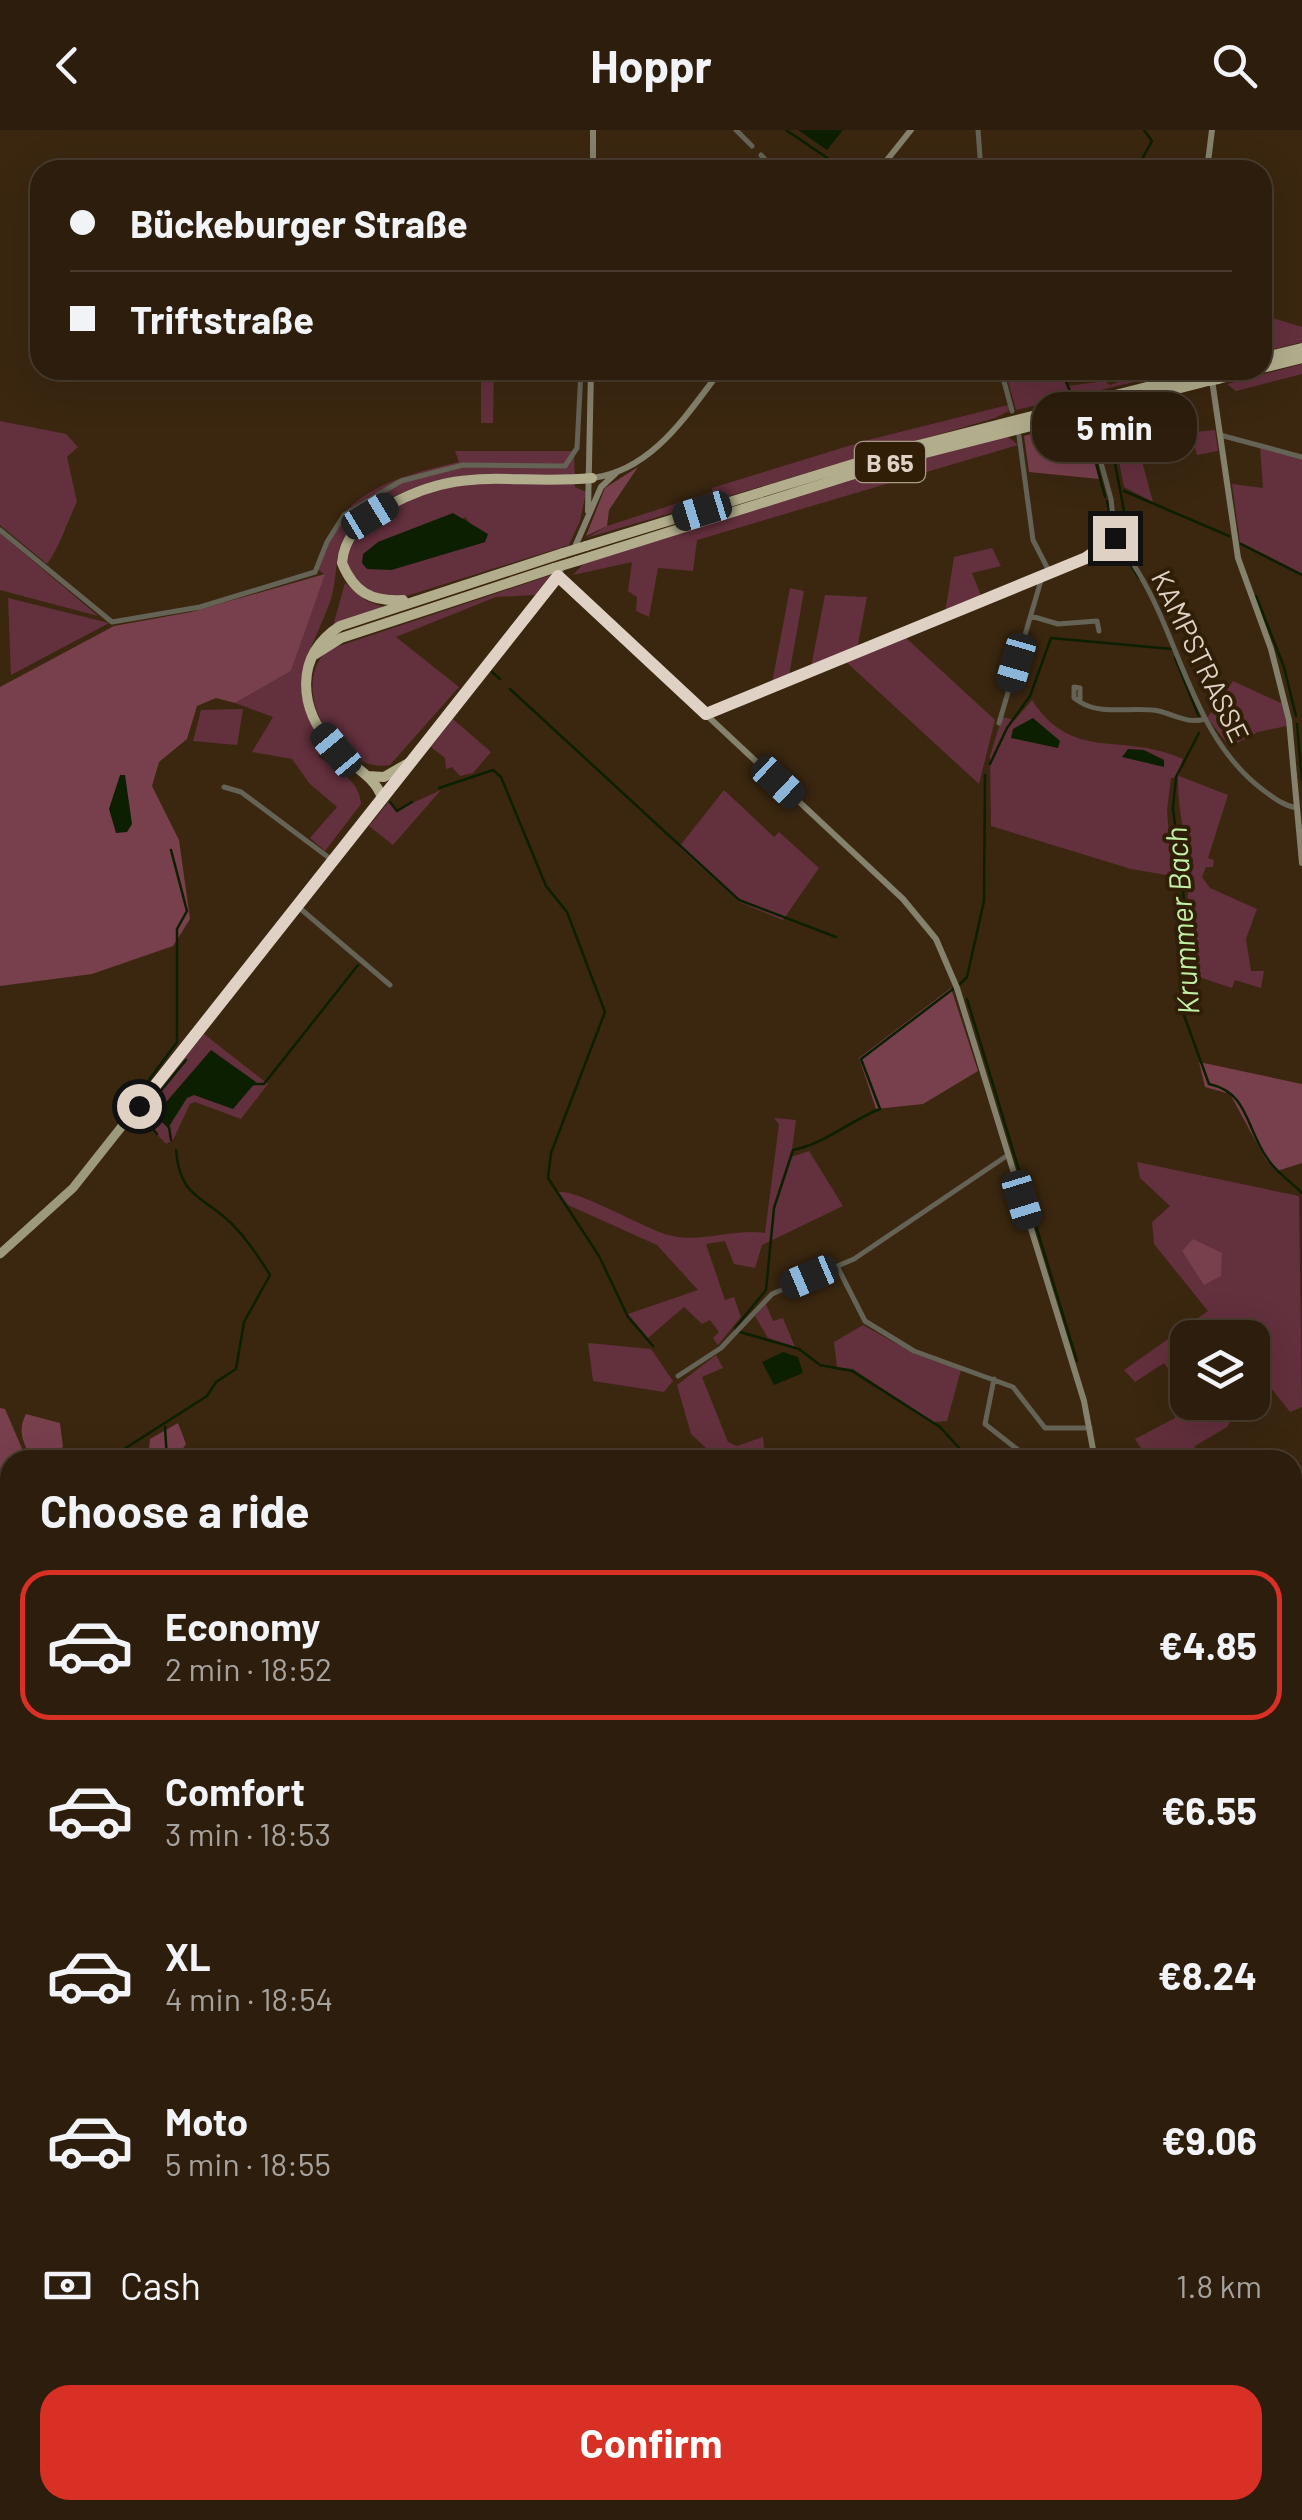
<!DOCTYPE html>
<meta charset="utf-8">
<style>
body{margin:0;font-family:Barlow,sans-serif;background:#382a1a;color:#f1f3f6;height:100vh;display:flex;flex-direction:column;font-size:38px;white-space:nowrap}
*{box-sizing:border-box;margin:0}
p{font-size:32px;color:#a6a29d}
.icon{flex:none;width:55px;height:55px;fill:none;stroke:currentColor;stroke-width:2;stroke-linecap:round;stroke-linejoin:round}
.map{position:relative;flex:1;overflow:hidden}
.panel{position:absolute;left:0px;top:1320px;width:1302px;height:1070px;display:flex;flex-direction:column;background:#2c1d0c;border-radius:30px 30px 0 0;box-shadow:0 10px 40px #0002,0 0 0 2px #483b2d}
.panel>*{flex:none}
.hud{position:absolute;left:30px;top:30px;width:1242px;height:220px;border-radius:30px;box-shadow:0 10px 40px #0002,0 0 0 2px #483b2d;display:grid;align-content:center;height:220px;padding:0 40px;background:#2c1d0c}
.buttons{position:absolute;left:1170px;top:1190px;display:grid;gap:20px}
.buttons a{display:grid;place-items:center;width:100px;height:100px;border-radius:20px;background:#2c1d0c;box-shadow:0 10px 40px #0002,0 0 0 2px #483b2d;font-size:50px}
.end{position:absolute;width:45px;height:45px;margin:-22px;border:12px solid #dfd2c5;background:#111;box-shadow:0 0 0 5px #111}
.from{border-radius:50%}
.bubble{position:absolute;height:70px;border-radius:30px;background:#2c1d0c;box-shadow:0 10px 40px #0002,0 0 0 2px #483b2d;font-size:32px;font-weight:700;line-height:70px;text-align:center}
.car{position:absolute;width:30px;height:60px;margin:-30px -15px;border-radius:12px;box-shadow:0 0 8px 2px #0007;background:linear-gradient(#222 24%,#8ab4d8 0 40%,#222 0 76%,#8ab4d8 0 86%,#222 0)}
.hud b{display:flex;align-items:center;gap:35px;height:95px;font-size:38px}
.hud b+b{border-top:2px solid #483b2d}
.hud i{width:25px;height:25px;background:#f1f3f6}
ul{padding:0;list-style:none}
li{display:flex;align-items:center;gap:30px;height:150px;margin:0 20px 15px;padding:0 20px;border:5px solid transparent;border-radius:30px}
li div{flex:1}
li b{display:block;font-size:38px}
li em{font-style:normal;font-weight:700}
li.active{border-color:#d93025}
li>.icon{width:90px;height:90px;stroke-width:1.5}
h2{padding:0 40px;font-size:45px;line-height:120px}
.pay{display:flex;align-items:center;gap:25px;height:110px;padding:0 40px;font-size:38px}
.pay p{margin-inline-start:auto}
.cta{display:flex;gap:20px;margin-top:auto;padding:20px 40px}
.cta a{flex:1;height:115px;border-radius:30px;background:#d93025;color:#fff;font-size:40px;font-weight:700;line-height:115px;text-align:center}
header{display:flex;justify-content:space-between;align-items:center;height:130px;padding:0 40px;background:#2c1d0c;font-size:45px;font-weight:700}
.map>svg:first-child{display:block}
</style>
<header><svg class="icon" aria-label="back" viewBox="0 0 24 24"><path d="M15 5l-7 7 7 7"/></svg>Hoppr<svg class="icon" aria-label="search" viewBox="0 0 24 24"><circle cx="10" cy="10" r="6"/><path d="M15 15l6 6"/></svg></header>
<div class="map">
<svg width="1302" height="2390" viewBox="0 0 1302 2390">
<rect width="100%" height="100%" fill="#3b2710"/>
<!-- green -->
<path fill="#63303d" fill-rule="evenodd" d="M1263 185 1302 197V212L1263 222Z
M1302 234V244L1236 261 1227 254Z
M481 240H494L493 293H481Z
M1005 240H1061L1067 256 1105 251 1110 255 1118 252 1120 244 1185 240 1016 280Z
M1008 275 1009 281 995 288 586 408 607 396 712 362V358L868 310Z
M1159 279 1161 295 1149 310 1137 313 1153 372 1124 357 1111 290Z
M0 291 66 304 78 317 67 327 77 372C66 394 61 415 47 434L0 395Z
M1215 300 1218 321 1197 325 1195 318 1186 319 1185 303Z
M1007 306 1018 315 697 410 693 441 658 438 649 487 636 481 637 467 628 461 632 432 573 445 583 434 903 333Z
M1260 316 1302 329V444L1240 412 1232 354 1263 358Z
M455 321H574L575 357 586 362 580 391 569 415 400 468H384L357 457 346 434C348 384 413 367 451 353V348C414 354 350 379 339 420 335 437 336 455 330 472 300 550 286 542 332 620L318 626C336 639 360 650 361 674L325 721 310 708 337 677 310 654 292 629 252 622 273 587 235 573 291 541 324 444 316 438C335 363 391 348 459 332ZM465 387 485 412 391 440Z
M0 403 98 486 0 460Z
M992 418 1001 436 972 443 982 468 945 483 954 427Z
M551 445 535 465 496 467 396 507 459 557 390 635C337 644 287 560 327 520Z
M345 453 367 471 384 477 333 496Z
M790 458 804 461 789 546 772 553Z
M825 465 867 467 857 519 811 537Z
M8 468 109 493 11 545Z
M904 506 995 590 979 654 844 530Z
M1233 551 1283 574 1287 596 1258 602 1230 617 1207 588Z
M1032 570C1073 633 1120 601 1183 629L1179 646 1228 665 1208 728 1214 730 1213 737H1206L1202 747 1210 758 1257 779 1246 809 1251 841H1264L1261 858 1235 850 1232 858 1184 842C1182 810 1189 780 1188 748 1188 713 1177 682 1178 647L1171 648 1167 680 1172 746 1131 739 991 696 990 626 1002 587 1015 590Z
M243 579 237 615 193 611 201 580Z
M453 589 491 622 473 643 460 646 452 637 446 639 445 628 431 617Z
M441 660 393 715 369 696 390 670 397 680Z
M724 660 774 707 779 702 819 738 783 790 739 772 679 717Z
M204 904 268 954 241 989 195 972 190 974 173 1010 166 1014 139 985Z
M774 988 796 990 791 1027 809 1021 843 1076 762 1115 755 1138 734 1134 725 1111 706 1114 725 1170 734 1167 741 1187 718 1215 713 1208 719 1202 710 1190 702 1194 684 1177 648 1208 628 1184 698 1160 657 1115 568 1075 558 1062C576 1059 640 1096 665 1104 699 1115 731 1098 765 1103L779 994Z
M1137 1032 1299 1066 1302 1277 1290 1282 1261 1245 1253 1257V1244L1259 1243 1252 1208H1188L1187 1242 1177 1251 1164 1233 1135 1252 1124 1240 1208 1181 1154 1114 1152 1092 1170 1076 1140 1048Z
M766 1174 773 1191 783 1188 795 1217 768 1208 755 1186Z
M863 1195 915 1224 961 1240 947 1291 933 1292 853 1239 837 1237 834 1212Z
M588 1213 651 1219 673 1251 664 1262 593 1251Z
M716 1225 723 1238 702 1247 728 1312 737 1316 763 1307 765 1330H719L691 1304 677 1255Z
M1187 1248 1188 1272 1242 1273 1227 1297 1195 1316 1194 1330H1149L1135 1309 1175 1288 1174 1270 1182 1265 1176 1256Z
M10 1533V1575L0 1579V1535Z
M10 2371V2380H124L102 2390H0V2374Z
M148 2380H633L623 2390H109Z"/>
<!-- forest -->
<path fill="#783f4d" d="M1083 290 1099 349 1029 342 1024 306Z
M638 337 609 380 607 396 586 406 605 358Z
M325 444 291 541 235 573 216 568 197 576 187 609 159 632 152 656 179 710 190 789 173 816 92 844 0 856V557L114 496 191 482Z
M951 858 978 941 923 974 876 979 859 928Z
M1199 932 1302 954V1033L1277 1041 1266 1030 1230 964 1205 957Z
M1193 1109 1222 1123 1221 1146 1204 1155 1182 1121Z
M0 1278 5 1279 27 1330H10V1531L0 1533Z
M26 1284 60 1293 63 1317 48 1327 30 1325C22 1311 18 1299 26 1284Z
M178 1293 186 1314 175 1330H148L150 1309Z
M148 2380H243L217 2390H109Z
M633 2380H826L851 2390H623Z"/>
<!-- water -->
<path fill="#0c1f00" d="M798 0H843L827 20Z
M453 383 488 404 485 412 391 440 367 439 362 433 363 424 378 412Z
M1033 588 1060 611 1058 618 1011 608 1013 599Z
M1128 619 1144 620 1164 630V637L1122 627Z
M120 645H125L132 694 127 702 116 703 109 679Z
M211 920 256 952 233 979 194 965 187 968 168 998 155 985Z
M783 1222 798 1227 803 1243 774 1255 762 1232Z"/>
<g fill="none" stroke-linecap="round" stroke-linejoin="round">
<!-- stream -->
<path stroke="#0c1f00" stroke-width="2.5" d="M786 0 845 40
M1136 40 1152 11 1144 0
M1061 240 1070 261
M1112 240 1114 251
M1108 284C1111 329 1125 369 1128 414
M1085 290 1105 367
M1124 361 1229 406
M1107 371 1110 385
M1241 414 1302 445
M1127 429 1139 448
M1256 466 1284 537 1296 586
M1175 528 1199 587
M492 542 500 549
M510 559 739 770 836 807
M1297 594 1302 650
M1199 603 1176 647 1173 678 1184 770 1179 808 1181 877 1209 954C1248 962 1246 998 1267 1028 1275 1041 1291 1052 1302 1063
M990 634 1007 598 1030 566 1051 508 1172 519
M439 658 493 640 501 647 546 756 567 782 605 882 551 1023 548 1048 599 1126 628 1187 653 1216
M390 672 397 681 412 672
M959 855 967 847 984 771 985 645
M967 869 1077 1231
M146 954 177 912V799L187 781 171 720
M252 954H264L358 835
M169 997 171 1010
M157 1004 147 992 145 980 186 930
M735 1198 766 1160 774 1078 793 1020C825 1014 849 991 880 979L861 929 953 859
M740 1202 799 1219 820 1235 852 1241 940 1297 970 1330
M165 1297 167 1330
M107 1330 207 1266 216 1252 236 1239 244 1192 270 1145C258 1126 247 1109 231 1093 202 1065 180 1068 176 1020
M1292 1465 1302 1489
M1071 2380 1078 2390
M1189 2384 1196 2380
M755 2390 757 2380
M997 2390 999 2380"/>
<!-- street -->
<path stroke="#646355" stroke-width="5" d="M736 0 752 16
M978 0 981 40
M761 25 775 40
M1001 240 1012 281
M659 242 661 240
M1093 304 1111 369 1115 408C1127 417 1129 428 1137 440 1182 513 1192 606 1263 660 1274 668 1284 676 1297 678
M1220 305 1302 327
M1019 306 1033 410 1050 443
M0 400 112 492 200 477 315 442 327 412 344 385 401 351 463 335 565 336 577 318 581 240
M1031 486 1058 494 1097 491 1099 501
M1080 572 1074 568V557L1080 558V572C1102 586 1134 576 1159 581 1175 585 1187 594 1205 589
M706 583 1086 428 1115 408
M999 593 1042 447
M224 657 241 662 332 730
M296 775 390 855
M837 1136 865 1191 914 1221 1013 1257 1045 1298H1090
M678 1246 721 1218 772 1164 854 1129 1008 1025
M994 1249 985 1294 1031 1330
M1292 1362 1302 1361
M0 2055 10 2052
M0 2125 10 2121
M1292 2272 1302 2271
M0 2305 10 2304
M0 2309 10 2345
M19 2380 22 2390
M1120 2380 1131 2390
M1263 2380 1264 2390
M886 2390 888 2380"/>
<!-- secondary -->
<path stroke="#84816c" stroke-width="6" d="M593 40V0
M879 40 911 0
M1207 40 1212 0
M1212 250 1238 428 1271 519 1289 590 1302 733
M593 348C653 340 687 284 721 240
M588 381 591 240
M574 419 601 357 616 343
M558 446 903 769 936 809 957 858 1084 1271 1095 1330
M382 668 565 434
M0 1750 10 1748
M1292 1850 1302 1848
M0 2210 10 2208"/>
<!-- primary -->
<path stroke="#9c997d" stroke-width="9" d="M0 1124 73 1058 382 668"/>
<!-- highway -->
<path stroke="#b2ae8d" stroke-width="10" d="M1262 228 1302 218
M1262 238 1302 228
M1218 249 1254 240
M586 416 899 320 1206 242
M577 431 902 329 1208 251
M403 470C371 472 354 462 342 433 344 407 360 393 381 380 461 332 509 356 592 348
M314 525 341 508 554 438
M367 646 384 647 412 631
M382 668C375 645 349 635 333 617 298 578 294 526 340 496L563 423"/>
<!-- highway-bridge -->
<path stroke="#b2ae8d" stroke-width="10" d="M1206 242 1216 240
M1208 251 1218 249
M563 423 586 416
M554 438 577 431"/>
</g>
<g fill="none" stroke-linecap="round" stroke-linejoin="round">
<!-- route -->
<path stroke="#dfd2c5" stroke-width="12" d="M139 976 558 446 706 584 1086 428 1115 408"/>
</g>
<g text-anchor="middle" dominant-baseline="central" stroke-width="8" stroke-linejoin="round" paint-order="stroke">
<!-- shield labels -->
<rect fill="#301e06" stroke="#aa9c8c" stroke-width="2.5" x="855" y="312" width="70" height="40" rx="8"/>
<g font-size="25" font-weight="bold" fill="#dfd2c5">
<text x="890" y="332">B 65</text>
</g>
<!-- street labels -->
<g font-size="28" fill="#dfd2c5" stroke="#301e06">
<text transform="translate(1201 526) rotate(64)">KAMPSTRASSE</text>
</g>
<!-- water labels -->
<g font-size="30" font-style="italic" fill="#c2f0a4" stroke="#301e06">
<text transform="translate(1181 791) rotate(-94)">Krummer Bach</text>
</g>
</g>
</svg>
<div class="buttons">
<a><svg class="icon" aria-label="layers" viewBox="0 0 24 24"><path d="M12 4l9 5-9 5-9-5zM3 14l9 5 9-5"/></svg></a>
</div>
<i class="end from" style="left:139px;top:976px"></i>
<i class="end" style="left:1115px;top:408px"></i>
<div class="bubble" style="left:1032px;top:262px;width:165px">5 min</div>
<i class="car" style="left:702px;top:381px;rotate:253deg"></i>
<i class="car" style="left:370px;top:386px;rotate:59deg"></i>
<i class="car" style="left:1016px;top:533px;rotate:196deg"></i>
<i class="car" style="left:336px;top:620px;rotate:320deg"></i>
<i class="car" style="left:778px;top:652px;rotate:133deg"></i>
<i class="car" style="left:1022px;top:1070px;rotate:163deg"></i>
<i class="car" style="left:809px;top:1147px;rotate:247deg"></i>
<div class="hud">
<b><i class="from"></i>Bückeburger Straße</b>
<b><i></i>Triftstraße</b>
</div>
<section class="panel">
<h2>Choose a ride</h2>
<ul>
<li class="active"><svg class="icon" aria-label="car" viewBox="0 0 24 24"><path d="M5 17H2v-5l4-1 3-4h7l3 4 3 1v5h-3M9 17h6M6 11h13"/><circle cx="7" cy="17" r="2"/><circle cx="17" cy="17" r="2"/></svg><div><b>Economy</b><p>2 min · 18:52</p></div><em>€4.85</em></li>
<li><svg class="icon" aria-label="car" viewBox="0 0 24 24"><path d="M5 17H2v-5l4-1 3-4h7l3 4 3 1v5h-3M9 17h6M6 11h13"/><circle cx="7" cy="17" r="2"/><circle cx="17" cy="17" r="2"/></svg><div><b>Comfort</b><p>3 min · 18:53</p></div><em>€6.55</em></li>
<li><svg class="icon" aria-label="car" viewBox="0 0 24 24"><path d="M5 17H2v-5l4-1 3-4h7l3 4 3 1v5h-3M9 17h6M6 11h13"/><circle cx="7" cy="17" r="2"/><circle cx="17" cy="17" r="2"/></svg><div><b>XL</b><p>4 min · 18:54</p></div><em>€8.24</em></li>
<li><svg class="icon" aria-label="car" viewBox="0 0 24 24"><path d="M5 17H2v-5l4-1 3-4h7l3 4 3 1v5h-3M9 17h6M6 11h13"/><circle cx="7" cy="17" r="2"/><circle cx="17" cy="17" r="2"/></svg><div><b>Moto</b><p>5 min · 18:55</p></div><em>€9.06</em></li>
</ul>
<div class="pay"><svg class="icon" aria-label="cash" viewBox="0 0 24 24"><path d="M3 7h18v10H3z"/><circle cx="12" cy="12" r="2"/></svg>Cash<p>1.8 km</p></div>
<div class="cta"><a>Confirm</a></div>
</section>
</div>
